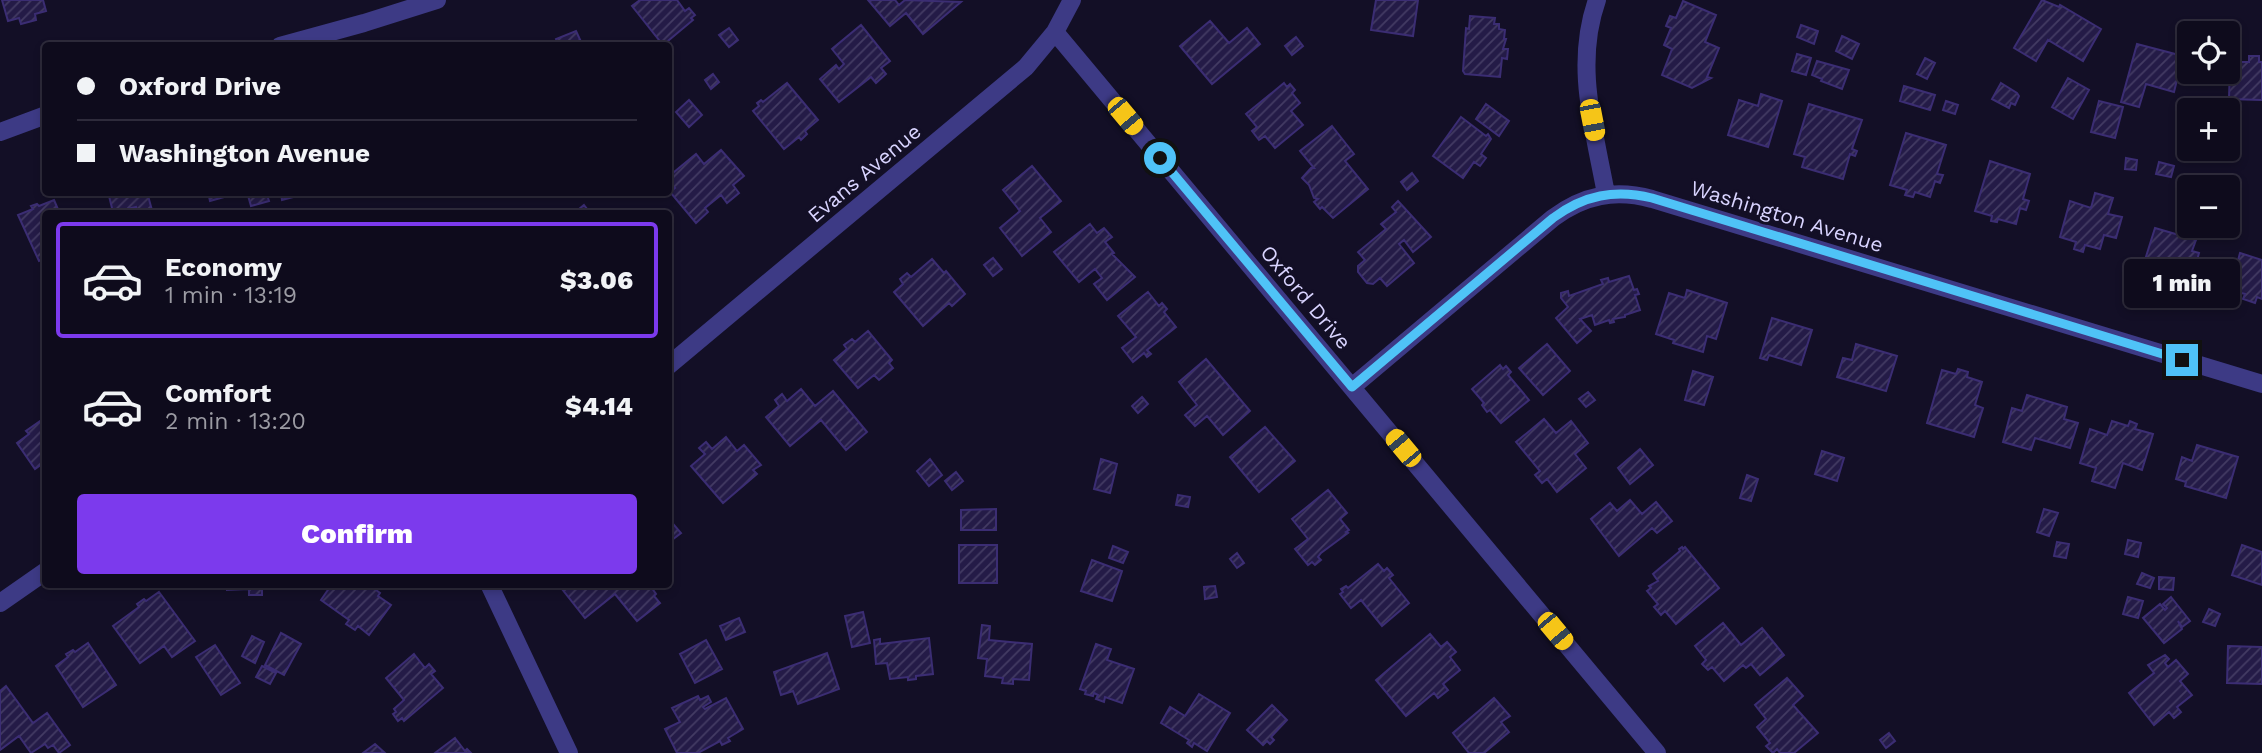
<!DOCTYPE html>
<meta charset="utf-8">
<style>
body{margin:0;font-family:"Work Sans",sans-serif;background:#171425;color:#f1f3f6;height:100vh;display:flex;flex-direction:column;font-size:26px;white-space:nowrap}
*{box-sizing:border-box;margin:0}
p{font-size:23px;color:#9b9ba3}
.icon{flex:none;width:38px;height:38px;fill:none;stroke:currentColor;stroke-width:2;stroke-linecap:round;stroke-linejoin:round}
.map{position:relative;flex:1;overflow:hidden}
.side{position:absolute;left:42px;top:210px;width:630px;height:378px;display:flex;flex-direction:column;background:#0e0b1c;border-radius:7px;box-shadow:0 4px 10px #0003,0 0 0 2px #2e2b3b}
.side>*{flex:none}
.hud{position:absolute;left:42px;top:42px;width:630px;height:154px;border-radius:7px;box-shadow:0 4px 10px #0003,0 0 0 2px #2e2b3b;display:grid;align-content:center;height:154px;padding:0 35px;background:#0e0b1c}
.fabs{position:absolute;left:2177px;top:21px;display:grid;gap:14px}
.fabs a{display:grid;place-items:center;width:63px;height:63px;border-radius:7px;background:#0e0b1c;box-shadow:0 4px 10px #0003,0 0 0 2px #2e2b3b;font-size:35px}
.end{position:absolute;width:32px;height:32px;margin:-16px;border:9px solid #4fc3f7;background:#111;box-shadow:0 0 0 4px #111}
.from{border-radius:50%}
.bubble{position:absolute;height:49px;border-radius:7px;background:#0e0b1c;box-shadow:0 4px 10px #0003,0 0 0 2px #2e2b3b;font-size:23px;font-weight:800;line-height:49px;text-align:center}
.car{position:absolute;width:21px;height:42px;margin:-21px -10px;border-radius:9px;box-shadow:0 0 5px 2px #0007;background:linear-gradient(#f5c518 24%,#345 0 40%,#f5c518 0 76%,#345 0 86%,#f5c518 0)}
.hud b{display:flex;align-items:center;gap:24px;height:66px;font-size:26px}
.hud b+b{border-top:2px solid #2e2b3b}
.hud i{width:18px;height:18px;background:#f1f3f6}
ul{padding:12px 0 0;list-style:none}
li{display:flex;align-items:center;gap:21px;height:116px;margin:0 14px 10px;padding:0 21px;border:4px solid transparent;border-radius:7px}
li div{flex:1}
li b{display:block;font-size:26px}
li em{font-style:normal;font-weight:800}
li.active{border-color:#7c3aed}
li>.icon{width:63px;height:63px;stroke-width:1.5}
.primary-button{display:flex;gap:14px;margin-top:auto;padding:14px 35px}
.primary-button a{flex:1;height:80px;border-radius:7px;background:#7c3aed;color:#fff;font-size:28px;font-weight:800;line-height:80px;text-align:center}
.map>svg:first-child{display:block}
</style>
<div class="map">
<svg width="2262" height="753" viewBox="0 0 2262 753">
<defs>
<pattern id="building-hatch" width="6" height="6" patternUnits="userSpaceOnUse" patternTransform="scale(1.75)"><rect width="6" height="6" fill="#241b47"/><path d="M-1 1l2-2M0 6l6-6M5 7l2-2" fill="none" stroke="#433b63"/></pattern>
</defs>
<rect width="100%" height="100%" fill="#130f26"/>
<!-- building -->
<path fill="url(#building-hatch)" stroke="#3b2d73" stroke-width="2" d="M2 0H43L46 11 35 14 36 20 21 24 19 18 8 21Z
M640 0H677L685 11 689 8 695 15 691 18 693 20 663 45 632 6Z
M868 0H895L899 5 905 0 961 2 923 34 906 13 890 26Z
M1376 0H1418L1413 36 1371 30Z
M2042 0 2059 7 2060 5 2101 29 2083 61 2048 40 2036 61 2014 48Z
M1683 1 1716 15 1705 42 1719 48 1707 77 1711 78 1692 88 1662 75 1672 49 1664 45 1671 28 1666 26 1670 16 1676 18Z
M1470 16 1495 18 1494 24H1499V29L1505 30 1504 39H1506L1503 49H1508L1507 59 1502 58 1500 77 1465 74 1463 71 1466 28 1469 29Z
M1210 21 1229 43 1247 28 1260 44 1212 84 1180 46Z
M861 25 890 61 881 68 886 74 876 83 871 77 839 102 820 79 836 65 839 69 844 64 832 49Z
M1801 25 1818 31 1814 44 1797 37Z
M729 28 738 40 729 47 719 35Z
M576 31 583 46H550L557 42 556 39Z
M1842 36 1859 44 1852 59 1836 51Z
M1296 37 1303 46 1292 55 1285 46Z
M2137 44 2183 56 2174 92 2146 84 2139 107 2121 102Z
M1797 54 1811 58 1806 75 1792 71Z
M2249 56H2259V62H2262V100L2229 99 2230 62H2249Z
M1925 58 1935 63 1927 79 1917 74Z
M1817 61 1849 70 1842 89 1821 81 1822 79 1812 75Z
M713 74 719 82 711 89 705 80Z
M2068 78 2089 90 2073 119 2052 107Z
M787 83 818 120 805 131 807 134 801 140 799 137 784 149 753 111 759 106 757 103 761 100 763 102Z
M1284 83 1287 87 1290 84 1295 90 1292 93 1300 103 1291 111 1303 125 1275 148 1265 136 1259 140 1252 131 1257 127 1246 114Z
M2001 83 2017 93 2019 96 2015 105 2011 103 2009 108 1992 99Z
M1904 86 1935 95 1930 110 1900 101Z
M1761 94 1782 101 1768 147 1728 135 1739 100 1758 106Z
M689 100 702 115 689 127 676 112Z
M1946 101 1958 105 1955 114 1943 110Z
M2099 101 2123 107 2115 138 2091 132Z
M1486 104 1509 121 1499 136 1476 119Z
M1809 104 1862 120 1852 149 1857 151 1855 156 1850 154 1843 179 1802 167 1805 157 1794 154Z
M2205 107 2228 110 2233 112 2232 119 2228 118V110H2205Z
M1461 117 1486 136 1488 134 1491 139 1481 154 1486 158 1480 166 1474 162 1463 178 1433 156Z
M1332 126 1354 154 1345 161 1368 189 1333 218 1322 207 1320 209 1314 202 1318 199 1314 198 1309 185 1302 178 1311 168H1314L1300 151Z
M1906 133 1946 145 1937 174 1943 175 1940 183 1935 181 1930 197 1915 192 1913 197 1905 195 1907 190 1890 185Z
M2206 149H2220L2219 158 2205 157Z
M721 150 744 176 733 185 739 193 727 203 721 195 705 208 708 212 696 223 670 192 675 188 668 181V177L696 154 704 164Z
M2126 158 2137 160 2136 170 2125 169Z
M1990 161 2030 174 2023 199 2029 201 2026 210 2020 208 2016 224 1998 219 1997 222 1991 221 1992 216 1975 211Z
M2159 162 2174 166 2171 177 2156 174Z
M1032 166 1061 201 1040 218 1051 232 1022 256 1000 228 1020 211 1003 190Z
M1412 173 1418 181 1407 190 1401 182Z
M108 192H147L153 214H137L136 207 113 212Z
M208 192H242L210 201Z
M247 192H266L269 201 251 206Z
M276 192H305V194L282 200 281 194 277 195Z
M2095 193 2113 198 2108 214 2122 217 2116 238 2104 235 2100 249 2085 245 2083 252 2074 249 2076 242 2060 237 2070 201 2091 208Z
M54 200 60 214H46V258L39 261 18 215 33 209 31 206 37 204 39 206Z
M1398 201 1431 237 1413 252 1404 240 1399 244 1414 263 1387 286 1380 278 1373 284 1367 283 1358 272V266L1365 260 1358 252 1386 229 1381 224 1396 212 1392 207Z
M584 205 591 214H573Z
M1090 224 1097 233 1104 228 1112 237 1105 242 1114 253 1112 254 1135 277 1107 300 1094 284 1102 278 1095 269 1079 282 1054 252Z
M2155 228 2196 240 2192 251 2199 253 2196 264 2190 263 2185 276 2144 263Z
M2240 253 2262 260V299L2257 297 2255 303 2243 299 2245 294 2230 290Z
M993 258 1002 269 993 276 984 265Z
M932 259 944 273 946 271 965 294 952 306 949 303 923 326 894 292 903 284 900 279 907 273 911 277Z
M1629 276 1634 290 1637 289 1639 294 1635 295 1640 310 1625 315V317L1613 319 1614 322 1610 323 1609 320 1595 325 1592 315 1580 319 1591 331 1577 343 1556 318 1568 307 1561 298V293L1568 291 1569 296 1603 284 1601 280 1608 278 1609 282Z
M1687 290 1727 303 1716 339 1707 336 1703 352 1673 343 1674 340 1656 334 1669 293 1685 298Z
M1148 292 1159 306 1162 303 1167 309 1164 312 1176 327 1147 350 1151 354 1147 357 1144 353 1133 362 1122 348 1136 337 1118 316Z
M1772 318 1812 330 1801 365 1769 355 1767 360 1760 358Z
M868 331 892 360 889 363 893 368 879 380 874 375 858 388 834 360 847 349 844 345 852 339 855 342Z
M1547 344 1570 371 1543 395 1519 368Z
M1856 344 1897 356 1886 391 1837 377 1843 358 1852 360Z
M1206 359 1250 411 1223 435 1207 416 1195 426 1185 415 1197 405 1179 382Z
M1500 365 1503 369 1506 366 1511 372 1508 375 1529 400 1501 423 1490 410 1487 412 1482 405 1484 403 1472 389Z
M1958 369 1968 372 1967 377 1982 382 1975 405 1983 408 1974 437 1927 423 1942 370 1956 374Z
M1693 371 1713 377 1704 405 1685 400Z
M801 389 815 406 833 391 867 432 846 450 821 420 790 446 766 417 779 406 775 400 782 394 787 401Z
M1588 392 1595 400 1586 407 1579 399Z
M2027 395 2067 407 2064 419 2078 423 2070 448 2035 438 2031 450 2003 442 2012 408 2022 411Z
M1142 397 1148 404 1138 413 1132 406Z
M46 417V461L35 469 17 443 29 434 26 431Z
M1544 419 1556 433 1571 421 1588 443 1575 454 1586 468 1557 492 1547 479 1542 483 1535 475 1540 471 1516 442Z
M2112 421 2128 426 2130 421 2137 424 2135 429 2153 434 2142 470 2123 463 2115 488 2092 481 2096 468 2080 463 2090 429 2107 435Z
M1265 427 1295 461 1259 492 1230 457Z
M726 437 737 451 744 445 761 465 753 470 757 474 723 503 691 466 705 454 699 448 706 442 712 449Z
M2197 445 2238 457 2226 498 2185 486 2186 482 2176 479 2182 457 2192 461Z
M1640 449 1653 465 1630 484 1618 468Z
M1822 451 1844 458 1837 481 1815 474Z
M930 459 942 475 929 486 917 471Z
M1101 459 1117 464 1110 493 1094 489Z
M956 472 963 481 952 490 945 481Z
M1747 475 1758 479 1751 501 1740 498Z
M1328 490 1347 513 1340 519 1349 530 1346 532 1348 533 1321 553 1318 557 1321 560 1315 565 1312 562 1308 565 1295 549 1308 539 1292 519Z
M1178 495 1190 497 1188 507 1176 505Z
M1630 500 1642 514 1656 502 1672 521 1657 533 1652 528 1619 556 1591 519 1610 503 1617 511Z
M996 509V530H961V510Z
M2044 509 2058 513 2049 536 2037 532Z
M668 518 681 533 668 543Z
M2128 540 2141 543 2138 557 2125 554Z
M2057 542 2069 544 2066 558 2054 556Z
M959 545H997V583H959Z
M2242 545 2262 552V585L2232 575Z
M1113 546 1128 552 1123 563 1109 558Z
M1682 547 1683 549 1685 547 1719 588 1676 624 1665 611 1661 615 1654 607 1658 604 1647 591 1651 588 1649 586 1658 581 1653 574 1680 551 1679 549Z
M1237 553 1244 563 1237 568 1230 559Z
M1092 560 1122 571 1112 601 1081 591Z
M1378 564 1384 571 1387 568 1393 575 1389 578 1409 603 1382 626 1361 600 1351 608 1340 594 1343 592 1341 589 1346 586 1348 588Z
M2142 573 2154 578 2150 588 2137 584Z
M2159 577 2174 578 2173 590 2159 589Z
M227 584H266V588L262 589V595H249V589L227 590Z
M332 584H368L380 593 378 596 391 605 369 635 358 626 355 630 346 624 349 620 321 600Z
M558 584H649L656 594 654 596 660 603 637 621 615 594 585 618Z
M1215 586 1217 597 1205 599 1204 587Z
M159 592 195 641 172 657 164 646 140 663 113 626 139 607 137 604 144 599 146 601Z
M2128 597 2143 601 2138 618 2123 614Z
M2171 597 2190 621 2182 627 2178 621 2182 629 2164 643 2143 618 2160 604 2165 610 2167 608 2163 604Z
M2209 609 2220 614 2215 626 2203 622Z
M863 612 870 643 852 647 845 616Z
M739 618 745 632 726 640 720 626Z
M1723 623 1741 645 1762 628 1784 655 1760 675 1751 664 1746 668 1743 665 1724 681 1712 667 1708 670 1702 664 1706 660 1695 646Z
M982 625 990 626 989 640 1032 644 1029 680 1013 679V684L1002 683 1003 678 985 676 987 659 978 658Z
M281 633 301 644 284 675 265 665Z
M1430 634 1441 647 1447 642 1456 652 1450 657 1460 670 1443 684 1448 690 1438 698 1434 693 1406 716 1376 680Z
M252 636 264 642 255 663 242 656Z
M929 638 933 674 916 676V679L908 680V677L890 679 887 663 876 664 874 640 880 639V644Z
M706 640 722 669 695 683 680 654Z
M88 643 116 685 83 707 56 666 68 657 66 654 73 650 75 652Z
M1096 644 1111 649 1107 660 1134 669 1122 703 1105 697 1104 702 1096 699 1098 695 1094 693 1093 696 1085 694 1086 691 1080 689Z
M215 645 240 683 221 695 196 657Z
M2228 646 2262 647V684L2227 683Z
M827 653 839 689 798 704 793 691 781 695 774 672Z
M414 654 425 668 429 664 435 671 431 674 443 688 404 721 402 718 398 721 393 714 396 712 394 709 404 700 386 678Z
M2165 655 2169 659 2165 663 2168 667 2176 660 2188 674 2180 681 2192 695 2177 707 2181 712 2174 718 2169 712 2154 725 2129 693 2154 673 2148 665Z
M262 666 276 673 270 684 256 677Z
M1787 678 1803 696 1793 705 1818 733 1794 753H1780L1777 749 1773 753 1766 746 1770 743 1757 727 1766 719 1755 705Z
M6 686 33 723 47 713 70 745 59 753 53 745 48 748 45 744 31 753 19 736 0 750V691Z
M1199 694 1230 713 1207 751 1194 743 1192 747 1187 743 1189 740 1161 723 1170 707 1185 716Z
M698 696 700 700 708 696 711 702 703 707 705 709 726 698 743 729 728 738 730 741 722 745 720 741 698 753H677L665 729 680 722 672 708Z
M1494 698 1510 716 1501 722 1509 732 1484 753H1469L1453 733Z
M1272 705 1287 720 1271 737 1274 740 1270 744 1267 741 1263 745 1247 730Z
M1889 733 1895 741 1886 748 1880 740Z
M455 738 465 751 467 749 471 753H435Z
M375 744 385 753H363Z"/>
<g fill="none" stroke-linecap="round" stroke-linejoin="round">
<!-- minor -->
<path stroke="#3d3a85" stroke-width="18" d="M1597 0C1574 65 1594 128 1606 194
M1055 32 1657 753
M280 46 364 23 437 0
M0 132 46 115
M668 366 1026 67 1055 32 1072 0
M1352 387 1553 218C1584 195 1615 189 1652 199L2262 384
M489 584 569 753
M0 603 46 571"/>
</g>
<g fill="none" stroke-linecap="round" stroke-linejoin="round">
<!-- route -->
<path stroke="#4fc3f7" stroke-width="9" d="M1160 158 1352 387 1553 218C1584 195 1615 189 1652 198L2182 360"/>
</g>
<g text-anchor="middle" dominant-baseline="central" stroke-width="6" stroke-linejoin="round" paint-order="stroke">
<!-- street labels -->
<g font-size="21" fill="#d9d4ff" stroke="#130f26">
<text transform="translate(864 173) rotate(-40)">Evans Avenue</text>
<text transform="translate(1787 216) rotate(17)">Washington Avenue</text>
<text transform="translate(1306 297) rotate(50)">Oxford Drive</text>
</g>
</g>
</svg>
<div class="fabs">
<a><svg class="icon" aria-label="locate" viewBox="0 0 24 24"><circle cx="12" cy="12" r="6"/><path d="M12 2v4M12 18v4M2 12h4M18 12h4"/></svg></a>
<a>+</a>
<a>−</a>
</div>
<i class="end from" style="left:1160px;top:158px"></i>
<i class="end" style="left:2182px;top:360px"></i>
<div class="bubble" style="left:2124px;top:259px;width:116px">1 min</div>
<i class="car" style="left:1125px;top:116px;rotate:140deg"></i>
<i class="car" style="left:1592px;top:120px;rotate:169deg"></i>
<i class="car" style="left:1403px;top:448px;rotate:320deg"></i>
<i class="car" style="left:1555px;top:631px;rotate:140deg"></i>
<div class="hud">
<b><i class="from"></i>Oxford Drive</b>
<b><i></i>Washington Avenue</b>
</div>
<section class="side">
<ul>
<li class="active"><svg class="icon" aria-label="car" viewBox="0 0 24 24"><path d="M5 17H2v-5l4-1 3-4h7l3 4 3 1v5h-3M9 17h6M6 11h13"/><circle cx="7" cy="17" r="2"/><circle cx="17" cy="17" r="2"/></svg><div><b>Economy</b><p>1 min · 13:19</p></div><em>$3.06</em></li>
<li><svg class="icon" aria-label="car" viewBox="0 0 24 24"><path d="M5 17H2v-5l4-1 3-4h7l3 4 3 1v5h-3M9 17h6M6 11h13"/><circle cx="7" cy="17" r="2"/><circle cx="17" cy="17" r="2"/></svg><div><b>Comfort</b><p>2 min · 13:20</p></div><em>$4.14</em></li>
</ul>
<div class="primary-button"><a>Confirm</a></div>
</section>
</div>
